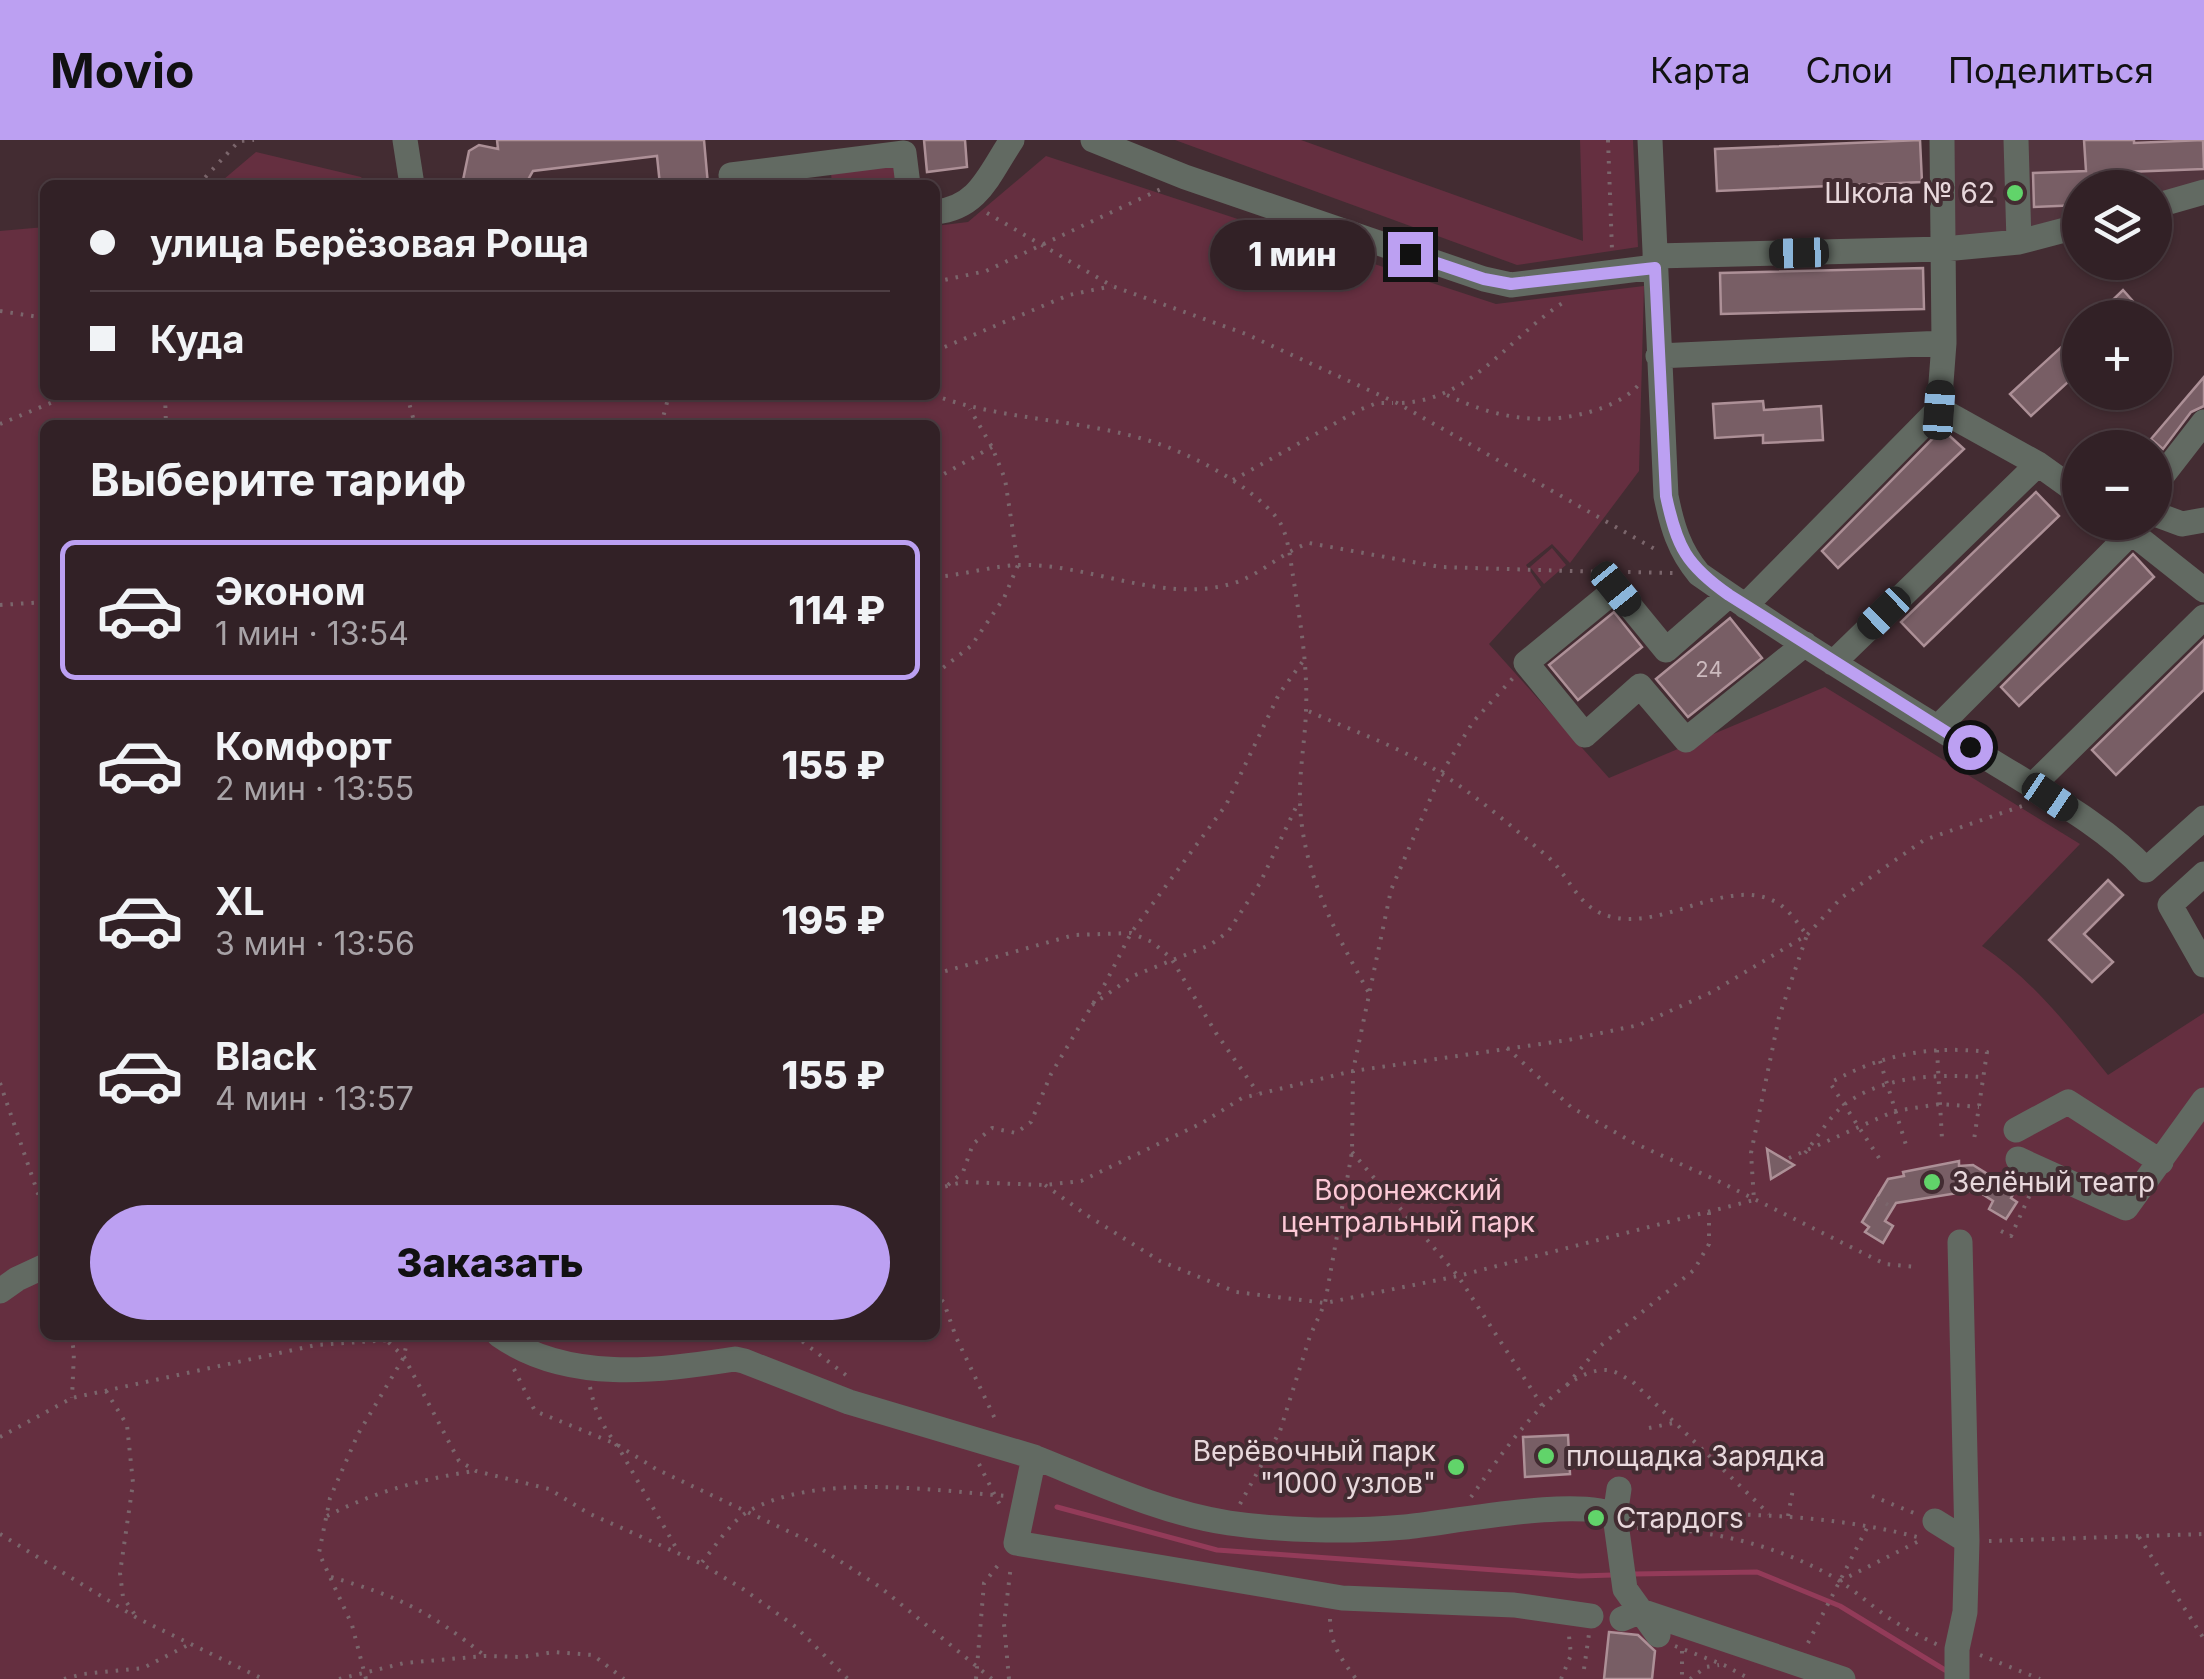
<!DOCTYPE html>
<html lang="ru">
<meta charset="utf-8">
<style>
body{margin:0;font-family:Inter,sans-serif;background:#3d2e32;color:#f1f3f6;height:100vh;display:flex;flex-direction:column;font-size:38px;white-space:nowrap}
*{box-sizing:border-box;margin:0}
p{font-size:32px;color:#a8a3a7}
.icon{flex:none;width:55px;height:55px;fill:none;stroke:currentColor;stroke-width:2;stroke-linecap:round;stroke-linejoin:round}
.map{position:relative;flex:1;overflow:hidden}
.side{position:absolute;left:40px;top:280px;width:900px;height:920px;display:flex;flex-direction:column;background:#322126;border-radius:15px;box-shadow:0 2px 8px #0004,0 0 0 2px #4d3e43}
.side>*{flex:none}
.guide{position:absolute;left:40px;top:40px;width:900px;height:220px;border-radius:15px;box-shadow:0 2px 8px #0004,0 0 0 2px #4d3e43;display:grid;align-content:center;height:220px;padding:0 50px;background:#322126}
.buttons{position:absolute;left:2062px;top:30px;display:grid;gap:20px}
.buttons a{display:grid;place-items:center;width:110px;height:110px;border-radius:50%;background:#322126;box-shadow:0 2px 8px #0004,0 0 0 2px #4d3e43;font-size:50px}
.end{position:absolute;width:45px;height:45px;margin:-22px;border:12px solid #bca0f2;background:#111;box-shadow:0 0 0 5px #111}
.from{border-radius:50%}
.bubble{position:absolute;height:70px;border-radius:35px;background:#322126;box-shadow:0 2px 8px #0004,0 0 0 2px #4d3e43;font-size:32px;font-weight:800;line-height:70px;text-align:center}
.car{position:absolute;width:30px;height:60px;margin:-30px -15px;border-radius:12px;box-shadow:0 0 8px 2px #0007;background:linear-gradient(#222 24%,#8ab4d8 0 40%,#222 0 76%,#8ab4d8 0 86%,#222 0)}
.guide b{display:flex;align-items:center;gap:35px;height:95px;font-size:38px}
.guide b+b{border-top:2px solid #4d3e43}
.guide i{width:25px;height:25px;background:#f1f3f6}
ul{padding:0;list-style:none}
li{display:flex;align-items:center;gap:30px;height:140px;margin:0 20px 15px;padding:0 30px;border:5px solid transparent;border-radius:15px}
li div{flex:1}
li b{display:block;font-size:38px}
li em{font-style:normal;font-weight:800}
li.selected{border-color:#bca0f2}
li>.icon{width:90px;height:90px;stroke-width:1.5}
h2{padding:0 50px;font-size:45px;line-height:120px}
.action{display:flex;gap:20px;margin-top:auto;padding:20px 50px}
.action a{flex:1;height:115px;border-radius:60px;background:#bca0f2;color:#111;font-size:40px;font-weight:800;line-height:115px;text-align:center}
header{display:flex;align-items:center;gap:60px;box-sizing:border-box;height:140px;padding:0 50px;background:#bca0f2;color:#111}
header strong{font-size:48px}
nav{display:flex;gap:55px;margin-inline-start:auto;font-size:35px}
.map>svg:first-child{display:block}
</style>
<header>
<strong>Movio</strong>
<nav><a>Карта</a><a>Слои</a><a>Поделиться</a></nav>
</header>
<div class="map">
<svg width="2204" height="1539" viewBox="0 0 2204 1539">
<rect width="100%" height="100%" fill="#432c32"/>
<!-- built -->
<path fill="#52353e" d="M1950 0H2204V45L2155 59V48H2080V81L1951 102Z"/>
<!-- green -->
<path fill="#652f40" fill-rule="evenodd" d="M1175 0H1301L1583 101 1580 0H1633L1638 107 1517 125Z
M256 12 361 37 367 45H217Z
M1046 16 1496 164 1644 146 1639 331 1570 423 1552 404 1526 425 1541 447 1489 504 1609 638 1825 547 2080 704 1982 806C2032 839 2070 888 2108 935L2204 873V1539H0V91L45 87V255H935V86L968 82ZM45 285H935V1195H45Z
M897 26 899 45H832L831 33Z
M1552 408 1566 425 1544 444 1530 427Z"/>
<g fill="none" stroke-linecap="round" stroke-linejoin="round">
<!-- stream -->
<path stroke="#933b59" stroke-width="5" d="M1057 1367 1217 1410 1579 1436 1613 1435
M1634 1434 1757 1432 1840 1466 1945 1530"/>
</g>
<!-- building -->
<path fill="#785e65" stroke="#ad9097" stroke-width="2.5" d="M497 0H704L708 45H660L657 16 533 31 525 45H462L469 11 479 5 498 9Z
M924 0H965L967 27 927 32Z
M1920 0 1922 42 1717 51 1715 9Z
M2084 0H2134V3L2203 0 2204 29 2100 33 2101 48H2080V65L2034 67 2033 33 2086 31Z
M1923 128 1924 169 1721 174 1720 133Z
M2123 150 2148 178H2094Z
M2080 190V231L2031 276 2010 254Z
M2204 237V266L2191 272 2163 309 2151 299Z
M1763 261 1764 270 1821 266 1823 300 1763 303V295L1715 298 1713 264Z
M1942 289 1964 309 1838 428 1822 411Z
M2036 352 2059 376 1924 506 1901 482Z
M2133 414 2154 437 2019 566 2001 547Z
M1614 472 1642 507 1578 560 1549 525Z
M1730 478 1762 518 1688 577 1656 539Z
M2204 500V550L2116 635 2092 610Z
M2108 740 2123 755 2084 794 2113 822 2092 842 2049 800Z
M1767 1009 1794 1025 1771 1039Z
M1959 1021V1026L1973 1025 2015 1051 2011 1058 2017 1062 2006 1079 1989 1069 1993 1061 1976 1050 1896 1063 1885 1081 1893 1086 1883 1103 1865 1092 1869 1087 1862 1082 1888 1039 1904 1036 1903 1032Z
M1568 1295 1570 1334 1525 1337 1523 1297Z
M1609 1492 1638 1495 1655 1511 1652 1539H1604Z"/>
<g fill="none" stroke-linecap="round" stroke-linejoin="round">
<!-- path -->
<path stroke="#7b666c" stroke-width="4" stroke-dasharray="2.5 8" stroke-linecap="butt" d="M1608 0 1612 110
M198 45 239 1 254 0
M987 73 1112 146 1246 194 1397 263 1660 412
M935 142 986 131 1161 49
M0 171 45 178
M935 211 1069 155 1112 146
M165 255 166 285
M407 255 415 285
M933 255C1010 283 1093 278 1170 308 1207 323 1251 347 1277 378 1288 392 1290 418 1293 436 1300 481 1308 525 1306 571 1305 601 1299 632 1300 662 1302 732 1336 794 1369 853
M1447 255C1497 279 1546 287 1599 269 1613 264 1630 256 1639 244
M1402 263C1473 259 1509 197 1564 162
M0 284 70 255
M661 285 669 255
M935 339 992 307
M1233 340 1359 270 1377 263H1393
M1628 432 1674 433
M935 437C963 435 992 426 1019 425 1090 423 1163 465 1234 443 1262 434 1282 412 1309 403L1440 427 1604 432
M0 465 45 462
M935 534 971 506 1004 458 1018 425 1005 339 992 307 970 269
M935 834 1074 795 1131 793 1152 802 1171 818 1216 893 1258 953
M1092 865 1133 836 1210 805 1228 792 1260 743 1299 661
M1507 908 1571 967 1634 1003 1716 1040 1885 1124 1916 1127
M1937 910 1942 999
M1880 921 1906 1005
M0 943 45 1074
M1352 1012 1458 1136 1543 1267
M1805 1013C1817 998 1830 976 1845 964 1884 936 1935 934 1981 937
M1789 1018 1895 971 1940 964 1979 967
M1879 1018 1830 943C1879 915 1931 905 1987 912L1974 1000
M948 1045 963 1032 973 1004 992 988 1016 993 1031 982 1051 934 1106 842 1131 793 1226 665 1279 554 1306 517
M1045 1045 1085 1074 1160 1121 1236 1152 1325 1163 1458 1136 1754 1060 1751 1013 1779 877 1807 795C1798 784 1789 769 1776 762 1728 736 1664 790 1612 777 1577 769 1571 737 1547 716 1505 681 1460 641 1411 616 1378 599 1341 586 1306 570
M935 1049 963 1042 1045 1045 1081 1041 1202 983 1242 958 1353 931 1568 900 1639 885 1712 852 1807 795 1841 758 1924 700 2022 666
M1980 1053 1991 1036
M1877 1058 1893 1068
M2001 1091 2011 1096 2032 1050
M935 1152 944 1163 956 1197 997 1283
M71 1195 74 1212 72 1258
M381 1195 404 1217 459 1321 476 1331 549 1349 588 1373 700 1423 743 1449 796 1487 848 1539
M794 1195 851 1239
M514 1229 535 1271 616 1304 656 1329 809 1401 880 1447 992 1539
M1567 1245 1599 1207 1694 1130 1709 1104V1072
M590 1247C597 1282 607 1289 624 1317 642 1349 661 1381 679 1413
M106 1251 127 1285 133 1343 120 1433 123 1457 135 1475
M1649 1288 1673 1283
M0 1297 72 1258 316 1205 463 1195
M979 1324 1002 1369
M1872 1356 1914 1373
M1471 1357C1497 1321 1556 1230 1605 1230 1615 1230 1624 1237 1633 1242L1769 1374
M1240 1364 1280 1291 1310 1196 1325 1163 1352 1012 1353 931 1391 750 1441 634 1473 582 1513 538
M1643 1373C1738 1374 1828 1373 1921 1398
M327 1376C374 1352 422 1339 474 1331
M1788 1376 1793 1349
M1637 1388C1705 1388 1776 1404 1835 1438 1853 1449 1868 1463 1885 1475 1901 1487 1920 1496 1938 1505
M0 1394 137 1478 263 1539
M2139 1397 2204 1499
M1989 1401 2204 1394
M702 1422C716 1406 731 1381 749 1371 815 1333 932 1350 1006 1356
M331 1437C400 1457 429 1471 485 1516
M1840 1441 1921 1400
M1330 1479C1331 1507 1341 1518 1356 1539
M1808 1503 1869 1384
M1675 1506 1724 1525 1750 1539
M1682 1511V1539
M1980 1515 2040 1539
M1584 1529 1589 1494
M64 1539 83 1534 143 1528 190 1504
M339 1539 404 1523 485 1516 522 1517 554 1512 593 1515 624 1539
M366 1539 352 1485 319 1413 330 1358 358 1294 404 1217 408 1195
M976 1539 984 1443 1002 1420
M1009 1539 1004 1484 1011 1425
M1561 1539 1571 1515 1569 1496
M1690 1539 1706 1527 1719 1525"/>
<!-- minor -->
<path stroke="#626a62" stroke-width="25" d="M405 0 412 45
M1093 0 1185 37 1484 139 1511 145 1655 127
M1650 0 1666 356C1672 386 1679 410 1699 434 1793 500 1892 559 1990 620 2043 653 2104 684 2146 730L2204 678
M2016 0 2019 102
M733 45 731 35 904 13 908 45
M2155 66 2204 52
M935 72C979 68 989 34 1012 0
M1655 116 1944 109 2019 102 2080 86
M1658 216 1944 203
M1939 269 2038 324 2080 354
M2155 345 2204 282
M2155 374 2182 384 2204 380
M2122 385 2204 450
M1729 455 1666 510 1616 449 1526 523 1585 595 1640 546 1686 600 1805 504
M1745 466 1939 269 1944 203 1942 0
M1833 523 2038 324
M1938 587 2132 392 2134 382
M2032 646 2204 477
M2204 734 2170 765 2204 825
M2016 990 2068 962 2161 1022
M2018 1019 2126 1068 2204 960
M0 1151 17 1139 45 1126
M499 1195C567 1243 658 1231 735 1219L744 1221 849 1262 1034 1317 1016 1403 1342 1458 1514 1465 1591 1476
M1034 1317C1097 1342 1162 1373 1229 1383 1284 1391 1350 1392 1405 1387 1448 1383 1582 1356 1615 1376L1621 1373
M1619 1349 1615 1376 1625 1449 1658 1495
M1935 1381 1967 1401
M1622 1479 1641 1471 1843 1539
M1957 1539V1509L1965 1472 1967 1401 1960 1102"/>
</g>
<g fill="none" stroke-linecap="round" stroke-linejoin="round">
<!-- route -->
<path stroke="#bca0f2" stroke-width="12" d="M1410 114 1484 139 1511 144 1655 128 1666 356C1677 407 1686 425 1729 455L1970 607"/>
</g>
<!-- markers -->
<g fill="#61d46a" stroke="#432c32" stroke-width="4">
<circle cx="2015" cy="53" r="10"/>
<circle cx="1932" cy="1042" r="10"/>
<circle cx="1546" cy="1316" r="10"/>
<circle cx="1456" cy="1327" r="10"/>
<circle cx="1596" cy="1378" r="10"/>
</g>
<g text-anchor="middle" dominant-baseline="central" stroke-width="8" stroke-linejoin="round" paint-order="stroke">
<!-- number labels -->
<g font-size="22" fill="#ccbabe">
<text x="1709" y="529">24</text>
</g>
<!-- poi labels -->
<g font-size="28" fill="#e8d8dc" stroke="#432c32" text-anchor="start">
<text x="1995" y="53" text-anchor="end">Школа № 62</text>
<text x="1952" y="1042">Зелёный театр</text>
<text x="1436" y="1311" text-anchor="end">Верёвочный парк<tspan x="1436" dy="32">"1000 узлов"</tspan></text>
<text x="1566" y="1316">площадка Зарядка</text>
<text x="1616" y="1378">Стардогs</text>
</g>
<!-- park labels -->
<g font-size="28" fill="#fcc8d6" stroke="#432c32">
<text x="1408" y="1050">Воронежский<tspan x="1408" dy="32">центральный парк</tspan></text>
</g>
</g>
</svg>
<div class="buttons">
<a><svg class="icon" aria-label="layers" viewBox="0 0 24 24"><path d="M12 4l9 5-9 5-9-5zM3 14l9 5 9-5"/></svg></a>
<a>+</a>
<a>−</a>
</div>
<i class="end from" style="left:1970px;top:607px"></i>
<i class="end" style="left:1410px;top:114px"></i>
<div class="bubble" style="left:1210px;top:80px;width:165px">1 мин</div>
<i class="car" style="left:1799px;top:113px;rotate:268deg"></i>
<i class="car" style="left:1939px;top:270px;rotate:4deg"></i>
<i class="car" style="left:1616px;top:449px;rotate:141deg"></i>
<i class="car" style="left:1884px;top:473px;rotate:226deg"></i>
<i class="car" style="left:2050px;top:657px;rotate:124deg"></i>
<div class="guide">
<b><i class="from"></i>улица Берёзовая Роща</b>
<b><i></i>Куда</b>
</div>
<section class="side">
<h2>Выберите тариф</h2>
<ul>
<li class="selected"><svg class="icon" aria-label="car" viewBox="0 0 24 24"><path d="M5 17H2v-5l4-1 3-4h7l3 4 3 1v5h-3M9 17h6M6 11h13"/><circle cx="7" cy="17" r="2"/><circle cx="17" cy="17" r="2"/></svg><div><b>Эконом</b><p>1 мин · 13:54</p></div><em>114 ₽</em></li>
<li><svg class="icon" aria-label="car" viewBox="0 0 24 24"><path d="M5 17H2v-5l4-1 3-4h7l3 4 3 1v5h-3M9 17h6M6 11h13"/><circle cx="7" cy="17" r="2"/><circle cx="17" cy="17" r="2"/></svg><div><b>Комфорт</b><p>2 мин · 13:55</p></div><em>155 ₽</em></li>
<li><svg class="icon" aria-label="car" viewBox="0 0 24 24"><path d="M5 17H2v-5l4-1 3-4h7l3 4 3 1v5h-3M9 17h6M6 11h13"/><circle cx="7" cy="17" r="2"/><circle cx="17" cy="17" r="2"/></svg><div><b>XL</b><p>3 мин · 13:56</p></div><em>195 ₽</em></li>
<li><svg class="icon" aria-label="car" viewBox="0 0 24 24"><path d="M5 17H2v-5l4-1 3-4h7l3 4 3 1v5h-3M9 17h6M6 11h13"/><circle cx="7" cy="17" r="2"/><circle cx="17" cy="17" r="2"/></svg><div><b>Black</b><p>4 мин · 13:57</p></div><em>155 ₽</em></li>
</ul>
<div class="action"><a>Заказать</a></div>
</section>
</div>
